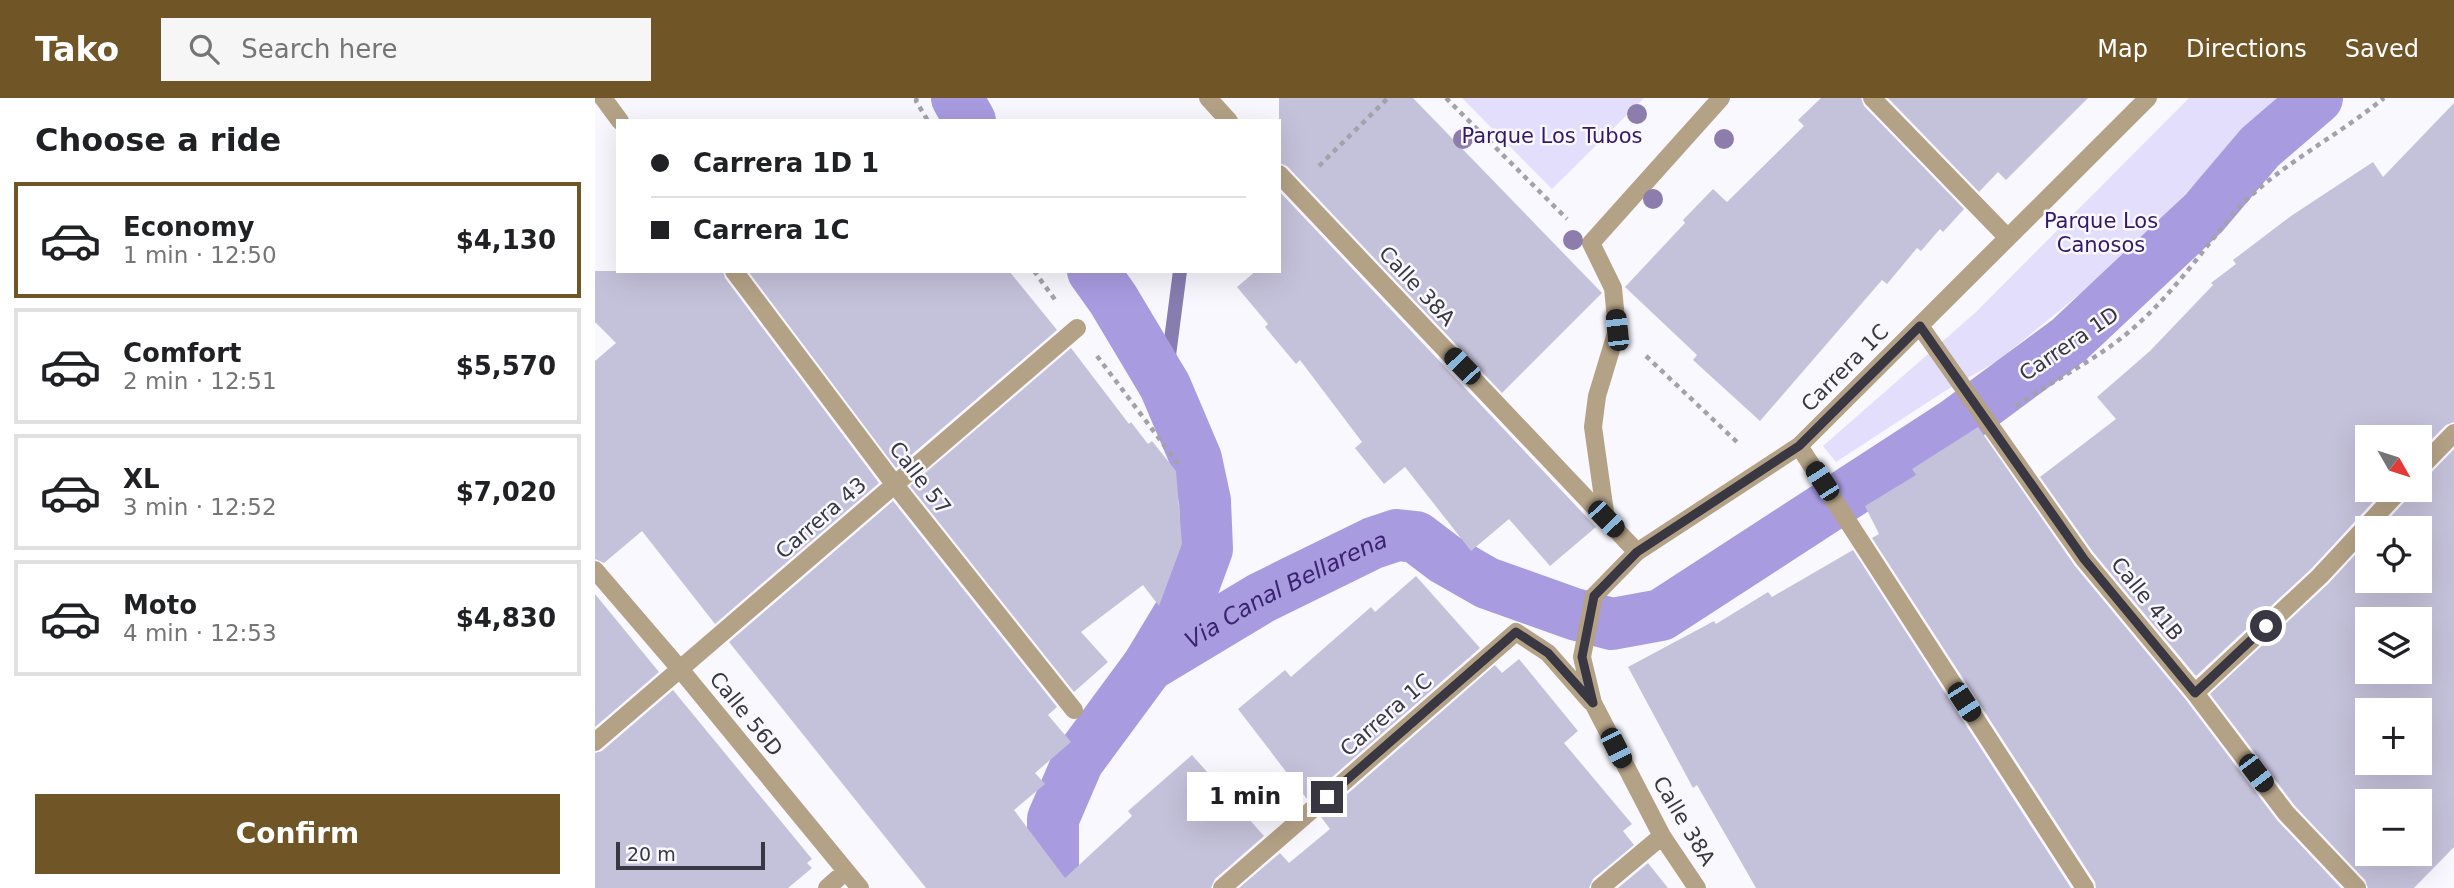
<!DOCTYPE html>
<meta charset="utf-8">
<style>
body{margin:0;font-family:"DejaVu Sans",sans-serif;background:#f6f6f6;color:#202124;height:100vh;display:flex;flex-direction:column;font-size:26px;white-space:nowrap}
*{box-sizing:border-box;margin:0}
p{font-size:23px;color:#757577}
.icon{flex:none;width:38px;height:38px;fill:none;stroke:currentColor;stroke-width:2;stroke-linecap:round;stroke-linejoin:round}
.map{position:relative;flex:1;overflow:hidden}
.panel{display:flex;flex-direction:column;background:#fff;width:595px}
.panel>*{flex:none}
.banner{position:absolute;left:21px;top:21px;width:665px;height:154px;border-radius:0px;box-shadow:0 7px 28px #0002;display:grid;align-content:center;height:154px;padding:0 35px;background:#fff}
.needle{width:46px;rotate:129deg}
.controls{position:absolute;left:1760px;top:327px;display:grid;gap:14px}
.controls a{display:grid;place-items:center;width:77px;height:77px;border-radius:0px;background:#fff;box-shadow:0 7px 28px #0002;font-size:35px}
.scale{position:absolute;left:21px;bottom:18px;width:149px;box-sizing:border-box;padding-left:7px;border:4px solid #393741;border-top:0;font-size:19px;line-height:24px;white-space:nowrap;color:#393741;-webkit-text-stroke:5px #f9f8fe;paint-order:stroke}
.end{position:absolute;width:32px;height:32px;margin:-16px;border:9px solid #393741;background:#fff;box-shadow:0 0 0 4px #fff}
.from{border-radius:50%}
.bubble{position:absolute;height:49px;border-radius:0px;background:#fff;box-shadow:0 7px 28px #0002;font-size:23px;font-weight:700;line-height:49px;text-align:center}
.car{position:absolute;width:21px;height:42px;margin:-21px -10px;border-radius:9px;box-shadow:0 0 5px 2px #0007;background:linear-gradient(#222 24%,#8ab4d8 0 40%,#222 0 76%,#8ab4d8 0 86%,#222 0)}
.banner b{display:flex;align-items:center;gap:24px;height:66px;font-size:26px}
.banner b+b{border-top:2px solid #e0e0e0}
.banner i{width:18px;height:18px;background:#202124}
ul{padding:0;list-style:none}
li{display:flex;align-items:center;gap:21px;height:116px;margin:0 14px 10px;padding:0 21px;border:4px solid #e0e0e0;border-radius:0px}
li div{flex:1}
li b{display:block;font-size:26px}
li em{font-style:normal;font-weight:700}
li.current{border-color:#705527}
li>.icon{width:63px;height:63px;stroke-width:1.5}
h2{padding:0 35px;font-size:32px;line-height:84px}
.cta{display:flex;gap:14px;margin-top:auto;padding:14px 35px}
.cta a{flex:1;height:80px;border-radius:0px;background:#705527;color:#fff;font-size:28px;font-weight:700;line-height:80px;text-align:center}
header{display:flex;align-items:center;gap:42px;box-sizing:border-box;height:98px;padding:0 35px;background:#705527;color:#fff}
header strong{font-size:33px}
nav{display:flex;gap:38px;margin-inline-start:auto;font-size:24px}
.search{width:490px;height:63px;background:#f6f6f6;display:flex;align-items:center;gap:18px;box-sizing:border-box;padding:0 24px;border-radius:0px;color:#757577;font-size:26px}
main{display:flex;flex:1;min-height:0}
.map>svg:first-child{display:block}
</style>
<header>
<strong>Tako</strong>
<div class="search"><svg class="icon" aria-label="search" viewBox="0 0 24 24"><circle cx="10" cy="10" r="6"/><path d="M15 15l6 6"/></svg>Search here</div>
<nav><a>Map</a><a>Directions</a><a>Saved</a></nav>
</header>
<main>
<section class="panel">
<h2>Choose a ride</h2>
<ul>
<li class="current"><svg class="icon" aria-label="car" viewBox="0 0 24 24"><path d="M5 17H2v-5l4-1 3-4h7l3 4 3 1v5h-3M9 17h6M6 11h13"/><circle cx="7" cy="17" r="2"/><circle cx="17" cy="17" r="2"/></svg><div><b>Economy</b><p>1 min · 12:50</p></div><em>$4,130</em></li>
<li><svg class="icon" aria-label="car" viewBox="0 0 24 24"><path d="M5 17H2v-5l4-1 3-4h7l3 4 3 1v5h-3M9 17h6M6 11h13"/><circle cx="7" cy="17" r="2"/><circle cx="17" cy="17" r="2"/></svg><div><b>Comfort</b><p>2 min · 12:51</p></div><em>$5,570</em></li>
<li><svg class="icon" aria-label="car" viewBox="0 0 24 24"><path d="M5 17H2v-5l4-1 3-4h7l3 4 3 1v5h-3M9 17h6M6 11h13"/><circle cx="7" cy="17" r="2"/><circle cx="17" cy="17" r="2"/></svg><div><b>XL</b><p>3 min · 12:52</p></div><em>$7,020</em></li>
<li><svg class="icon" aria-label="car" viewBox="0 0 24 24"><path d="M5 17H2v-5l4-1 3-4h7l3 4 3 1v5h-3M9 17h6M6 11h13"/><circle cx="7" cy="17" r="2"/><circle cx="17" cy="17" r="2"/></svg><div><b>Moto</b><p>4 min · 12:53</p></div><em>$4,830</em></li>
</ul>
<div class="cta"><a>Confirm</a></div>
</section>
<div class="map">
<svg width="1859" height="790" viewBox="0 0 1859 790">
<rect width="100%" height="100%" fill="#f9f8fe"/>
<!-- green -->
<path fill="#e2defb" d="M867 0H1049L957 91Z
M1594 0H1685L1520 167 1404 262 1350 293 1241 364 1228 348 1381 214Z"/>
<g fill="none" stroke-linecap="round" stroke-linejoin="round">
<!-- stream -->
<path stroke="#877db0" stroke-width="14" d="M570 288 585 173"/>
<!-- canal -->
<g stroke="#a89be0" stroke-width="52">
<path d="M362 0 375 23"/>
<path id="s1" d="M553 568 666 500 778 445 802 437 821 439 850 461 892 485 979 516 1017 526 1066 517 1363 324 1474 242 1609 115 1665 49 1722 0"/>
<path d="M458 790V721L483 663 553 568 594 500 612 451 610 403 601 361 570 288 518 201 498 173"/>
</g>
</g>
<!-- building -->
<path fill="#c4c1da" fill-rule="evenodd" d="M684 0H818L1007 195 907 295 692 68 684 65Z
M1226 0H1266L1269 8 1369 111 1348 134 1345 131 1326 153 1322 150 1292 186 1287 182 1165 323 1098 262 1102 257 1030 189 1090 125 1088 122 1118 91 1132 104 1209 28 1203 22Z
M1293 0H1493L1411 82 1403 74 1384 94Z
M1859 5V324L1851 327 1825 353V340H1773V392H1789L1717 470 1601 578 1498 454 1445 379 1521 321 1502 299 1555 253 1618 187 1616 185 1641 166 1638 162 1696 118 1778 64 1788 79Z
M684 93 1001 429 955 468 914 421 876 453 810 369 789 386 760 350 767 344 705 262 701 266 670 229 673 226 642 189 661 173H684Z
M0 173H128L130 180 284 385 120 526 47 433 9 465 0 461V263L21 245 0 224Z
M153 173H414L462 232 301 370Z
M476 250 534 326 536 324 553 346 557 343 581 373 587 446 564 508 548 487 486 534 513 564 479 594 315 388Z
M1383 329 1480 468 1591 602 1682 722 1746 790H1501L1500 784 1277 440 1284 436 1270 408 1321 377 1317 371Z
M1859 351V749L1819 790H1773L1770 782 1700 708 1615 596 1733 486 1773 443V483H1825V430H1785L1813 400 1816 392H1825V381L1833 378ZM1773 522H1825V574H1773ZM1773 612H1825V665H1773ZM1773 704H1825V756H1773Z
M298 403 462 609 453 617 476 644 440 675 450 686 419 712 470 780 537 718 533 713 597 657 669 738 620 781 616 790H331L134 544Z
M1258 452 1476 790H1161L1102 687 1098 690 1033 569 1119 523 1121 526 1173 494 1177 499Z
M821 478 885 550 712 701 643 611 690 572 696 579 776 509 780 514Z
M0 496 64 574 0 629Z
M924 561 983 633 969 645 1037 726 1028 733 1039 747 998 781 994 790H644L685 755 694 765 735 731 726 719 900 567 907 575Z
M78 592 217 761 212 765 217 770 193 790H0V655L7 653Z
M1053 765 1073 790H1023Z"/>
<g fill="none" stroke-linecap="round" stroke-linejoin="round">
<!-- path -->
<path stroke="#a3a1a9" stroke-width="4.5" stroke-dasharray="5 5" stroke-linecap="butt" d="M322 0 321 3 333 23
M851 0 972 121
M724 68 793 0
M439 173 461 203
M502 258 584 367
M1051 258 1144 346
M1421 308C1461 280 1508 259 1544 225 1573 199 1597 167 1621 137 1630 127 1639 114 1648 105 1690 64 1744 37 1789 0"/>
<!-- minor -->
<path stroke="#b4a286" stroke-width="18" d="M8 0 25 23
M613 0 634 23
M1277 0 1412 139
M684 76 1042 454
M139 173 300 387 479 612
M1325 228 1489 461 1600 595 1691 715 1762 790
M1204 348 1490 790
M1825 370 1859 335
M1011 421 998 329 1002 298 1022 232 1018 190 996 145 1126 0
M0 472 85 571 265 790
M1600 595 1725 478 1805 392
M0 644 482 230
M232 790 251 773
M627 790 921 534 953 555 996 604
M1005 790 1067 738
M1102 790 1067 738 998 605 987 559 999 498 1042 454 1204 348 1553 0"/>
</g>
<!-- trees -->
<g fill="#8c7dac">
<circle cx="1042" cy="16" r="10"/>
<circle cx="868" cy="41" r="10"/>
<circle cx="1129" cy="41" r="10"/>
<circle cx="1058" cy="101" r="10"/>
<circle cx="978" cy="142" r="10"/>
</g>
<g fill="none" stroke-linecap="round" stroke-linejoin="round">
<!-- route -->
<path stroke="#393741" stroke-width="9" d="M732 699 921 534 953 555 998 605 987 559 999 498 1042 454 1204 348 1325 228 1489 461 1600 595 1671 528"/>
</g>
<g text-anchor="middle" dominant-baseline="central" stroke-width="5" stroke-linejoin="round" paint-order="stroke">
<!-- park labels -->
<g font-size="21" fill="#331968" stroke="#f9f8fe">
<text x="957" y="38">Parque Los Tubos</text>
<text x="1506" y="123">Parque Los<tspan x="1506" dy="24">Canosos</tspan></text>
</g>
<!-- street labels -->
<g font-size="21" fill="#393741" stroke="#f9f8fe">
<text transform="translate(822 188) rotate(47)">Calle 38A</text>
<text transform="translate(1474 246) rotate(-34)">Carrera 1D</text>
<text transform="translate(1250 270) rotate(-45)">Carrera 1C</text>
<text transform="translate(325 380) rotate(52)">Calle 57</text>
<text transform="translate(226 420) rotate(-41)">Carrera 43</text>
<text transform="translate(1552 501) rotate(51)">Calle 41B</text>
<text transform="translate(151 616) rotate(51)">Calle 56D</text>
<text transform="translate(791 617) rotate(-41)">Carrera 1C</text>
<text transform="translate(1089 723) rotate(59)">Calle 38A</text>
</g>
<!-- water labels -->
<g font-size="23" font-style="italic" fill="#3b2372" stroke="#f9f8fe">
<text stroke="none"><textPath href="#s1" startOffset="158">Via Canal Bellarena</textPath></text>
</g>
</g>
</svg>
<div class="controls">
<a><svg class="needle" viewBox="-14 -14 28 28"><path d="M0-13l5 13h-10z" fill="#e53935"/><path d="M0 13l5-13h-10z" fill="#757577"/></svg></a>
<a><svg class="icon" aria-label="locate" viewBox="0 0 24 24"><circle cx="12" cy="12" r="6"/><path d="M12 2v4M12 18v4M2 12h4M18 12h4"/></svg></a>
<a><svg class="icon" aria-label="layers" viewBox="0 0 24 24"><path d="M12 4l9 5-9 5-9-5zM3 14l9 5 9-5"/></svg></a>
<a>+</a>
<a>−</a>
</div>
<div class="scale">20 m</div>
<i class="end from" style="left:1671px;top:528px"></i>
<i class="end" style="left:732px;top:699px"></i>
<div class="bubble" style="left:592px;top:674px;width:116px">1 min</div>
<i class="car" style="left:1022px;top:232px;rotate:354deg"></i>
<i class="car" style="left:867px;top:268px;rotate:316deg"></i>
<i class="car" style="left:1227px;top:383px;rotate:327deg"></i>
<i class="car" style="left:1011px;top:421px;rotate:136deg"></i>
<i class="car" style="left:1369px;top:604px;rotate:147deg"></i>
<i class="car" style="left:1021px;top:650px;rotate:153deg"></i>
<i class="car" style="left:1661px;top:675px;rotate:143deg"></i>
<div class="banner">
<b><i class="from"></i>Carrera 1D 1</b>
<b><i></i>Carrera 1C</b>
</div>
</div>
</main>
